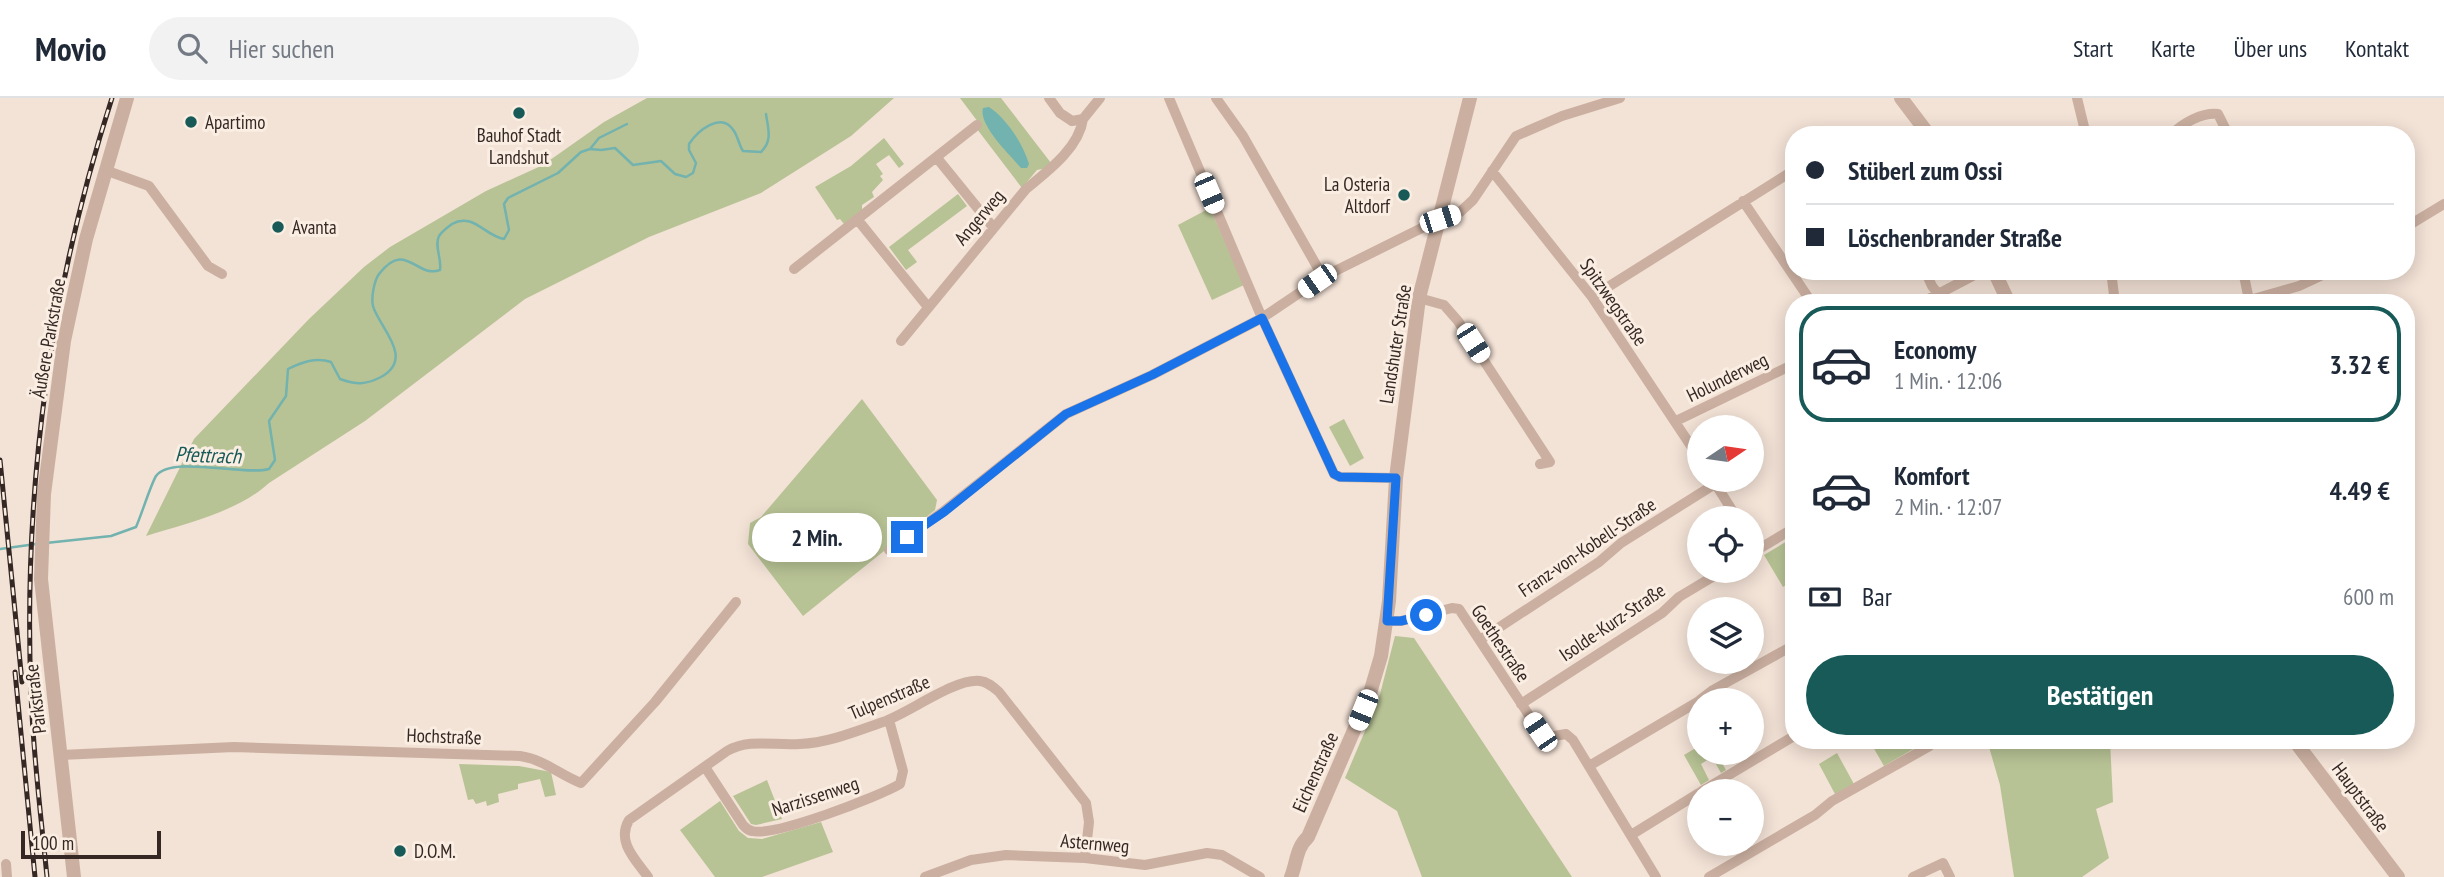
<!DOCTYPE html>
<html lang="de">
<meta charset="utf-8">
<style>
body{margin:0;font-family:"PT Sans Narrow",sans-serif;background:#f2f2f3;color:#1f2937;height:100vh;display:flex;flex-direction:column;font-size:26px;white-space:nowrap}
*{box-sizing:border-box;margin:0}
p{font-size:23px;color:#747a83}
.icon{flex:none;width:38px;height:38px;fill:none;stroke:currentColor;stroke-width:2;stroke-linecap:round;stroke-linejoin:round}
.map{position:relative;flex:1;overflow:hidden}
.sheet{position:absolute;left:1785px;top:196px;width:630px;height:455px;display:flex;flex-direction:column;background:#fff;border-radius:28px;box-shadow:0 4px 18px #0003}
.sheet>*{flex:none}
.guide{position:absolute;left:1785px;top:28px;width:630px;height:154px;border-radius:28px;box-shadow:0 4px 18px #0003;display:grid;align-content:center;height:154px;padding:0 21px;background:#fff}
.needle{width:46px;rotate:77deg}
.tools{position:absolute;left:1687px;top:317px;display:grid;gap:14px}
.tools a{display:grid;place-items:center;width:77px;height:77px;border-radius:50%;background:#fff;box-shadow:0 4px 18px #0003;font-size:35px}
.scale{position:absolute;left:21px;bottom:18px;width:140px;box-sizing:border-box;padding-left:7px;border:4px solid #352824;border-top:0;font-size:19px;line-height:24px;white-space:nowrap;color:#352824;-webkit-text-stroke:5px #faede2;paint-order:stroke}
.end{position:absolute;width:32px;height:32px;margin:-16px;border:9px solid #1a73e8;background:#fff;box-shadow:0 0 0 4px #fff}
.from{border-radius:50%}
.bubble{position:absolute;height:49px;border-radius:24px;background:#fff;box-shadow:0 4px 18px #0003;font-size:23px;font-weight:800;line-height:49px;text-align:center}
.car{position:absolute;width:21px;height:42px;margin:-21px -10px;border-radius:9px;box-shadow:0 0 5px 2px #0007;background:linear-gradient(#fff 24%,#345 0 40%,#fff 0 76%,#345 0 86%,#fff 0)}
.guide b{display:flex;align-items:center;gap:24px;height:66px;font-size:26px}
.guide b+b{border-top:2px solid #e0e1e3}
.guide i{width:18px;height:18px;background:#1f2937}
ul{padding:12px 0 0;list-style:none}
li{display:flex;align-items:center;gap:21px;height:116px;margin:0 14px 10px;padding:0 7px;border:4px solid transparent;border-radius:28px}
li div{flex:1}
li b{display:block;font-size:26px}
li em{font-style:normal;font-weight:800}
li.selected{border-color:#175a58}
li>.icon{width:63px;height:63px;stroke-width:1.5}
.pay{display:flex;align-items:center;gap:18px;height:77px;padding:0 21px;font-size:26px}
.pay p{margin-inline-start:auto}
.action{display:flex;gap:14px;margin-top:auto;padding:14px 21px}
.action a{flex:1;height:80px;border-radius:42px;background:#175a58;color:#fff;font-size:28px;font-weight:800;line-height:80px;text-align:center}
header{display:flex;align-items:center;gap:42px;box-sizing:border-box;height:98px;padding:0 35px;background:#fff;border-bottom:2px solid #e0e1e3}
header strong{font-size:33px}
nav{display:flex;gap:38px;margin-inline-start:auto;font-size:24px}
.search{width:490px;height:63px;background:#f2f2f3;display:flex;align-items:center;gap:18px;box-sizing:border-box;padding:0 24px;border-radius:38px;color:#747a83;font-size:26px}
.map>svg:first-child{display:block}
</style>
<header>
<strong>Movio</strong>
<div class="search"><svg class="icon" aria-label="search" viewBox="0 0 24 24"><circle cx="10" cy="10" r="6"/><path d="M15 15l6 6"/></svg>Hier suchen</div>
<nav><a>Start</a><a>Karte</a><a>Über uns</a><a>Kontakt</a></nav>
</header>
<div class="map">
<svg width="2444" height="779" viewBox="0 0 2444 779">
<rect width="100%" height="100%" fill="#f3e2d6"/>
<!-- green -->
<path fill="#b8c395" d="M647 0H894L851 38 761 95 649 139 525 201 365 323 269 385C239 413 185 426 146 438L194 341 309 221 364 169 390 149 486 93 543 67 604 24Z
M960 0H1001L1051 65 1047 70 1037 72 1022 90 977 31 981 28Z
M884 40 904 66 899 70 889 57 876 66 883 76 880 78 883 82 872 94 874 99 862 107V113L844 126 840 121 837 122 815 89 851 68Z
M958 96 967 108 908 152 917 164 906 172 889 149Z
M1210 110 1244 187 1212 202 1178 127Z
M862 301 937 402 935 412 803 518 748 446 750 425 761 419Z
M1344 321 1364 360 1350 368 1329 329Z
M1794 439V482L1783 489 1764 457Z
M1395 538 1414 540 1572 779H1422L1397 713 1345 680 1379 600Z
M1869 642H1927V643L1884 668Z
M1987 642H2110L2113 704 2096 711 2109 760 2082 779H2014L2000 687Z
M1699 648V654L1716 655 1726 672 1721 675 1712 659 1701 666 1709 682 1701 687 1684 657Z
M1837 655 1854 686 1835 696 1819 666Z
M459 666 519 668 551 674 556 697 545 699 540 681 518 686V691L498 696 499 704 487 708 486 703 476 706 473 701 468 702Z
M767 682 782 721 756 727 751 726 733 698Z
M720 703 739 733 748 740 762 741 821 724 833 754 762 779H715L680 732Z"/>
<!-- water -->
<path fill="#72b2af" d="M989 9C1007 21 1023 46 1029 66L1027 70H1021C1010 57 978 27 983 10Z"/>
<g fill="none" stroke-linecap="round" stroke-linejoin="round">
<!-- stream -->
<path stroke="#72b2af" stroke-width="2.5" d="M590 51 599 40 627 26
M46 445 111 438 136 429C141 418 151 386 156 378 171 357 243 378 269 371L275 362 269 323 286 298 288 271C302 264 316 259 331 264L340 281C357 287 365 287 381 279 416 260 378 228 373 208 371 200 374 183 379 176 406 141 416 181 440 172 442 161 434 148 439 138 442 133 448 129 452 126 473 114 485 138 504 141L509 132 504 106 508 100 558 75 581 54 590 51 601 52 615 50 633 67 661 63 675 76 686 79 693 75 696 65 689 52V46C697 34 721 12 734 33 738 39 739 47 743 53L761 54C773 42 768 31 766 16
M0 451 36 446"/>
<!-- minor -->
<path stroke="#cbb0a1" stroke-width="10" d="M1049 0 1060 15 1072 23 1083 21
M1169 0 1262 220 1334 376 1340 379 1396 380
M1216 0 1243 38 1323 179
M2077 0 2086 37
M1083 21 1100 0
M1840 37 1843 35 1844 37
M2171 37C2182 25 2203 14 2218 16L2226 32 2222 37
M937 60 993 129
M105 72 149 88 208 168 222 176
M1492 73 1592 199 1699 360
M1743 103 1812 205
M857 121 928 209
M2406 129 2444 106
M794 171 977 27
M1925 173 1932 188 1945 205
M2111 173 2115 205
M2243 173 2249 202
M1592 199 1794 72
M1419 200 1444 207 1458 223 1550 364 1540 366
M1921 205 1982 173
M2239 205 2299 188 2331 173
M901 243 1026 91C1048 73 1079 50 1083 21
M1676 323 1794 266
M1713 382 1737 420
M889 452 944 413 1066 316 1152 277 1262 220 1323 179 1440 121 1459 115 1473 102 1516 38 1562 18 1620 0
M1752 455 1794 430
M1387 523H1401L1452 510 1459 511 1540 634 1548 639 1566 636 1573 642 1656 779
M1480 542 1599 464 1621 445 1715 386
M1700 602 1713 592 1794 547
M1521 606 1662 515 1679 499 1724 472
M61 657 234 649 520 658C543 661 560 677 581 685L655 604 736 504
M1589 668 1699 603
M705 669 743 727C746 730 747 732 752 733 774 739 878 699 900 686L903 673 889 622
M1702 693 1794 638
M1631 737 1699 695
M6 766 7 779
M648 779C636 762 616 744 629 722L727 653C750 640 774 648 800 646 828 645 857 633 883 624 909 615 955 580 980 583 988 584 993 589 999 594L1086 705 1089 724 1085 760
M925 779 971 762 1006 757 1085 760 1145 767 1207 755 1222 757 1260 779
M1709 779 1815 717 1832 703 1928 649 1933 645V642
M1913 779 1943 765 1950 779"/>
<!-- tertiary -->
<path stroke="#cbb0a1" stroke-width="14" d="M1901 0 1929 37
M1994 173 2009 205
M2294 642 2398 779
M74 779 41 481 44 396 64 243 86 141 127 0
M1291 779C1297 764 1296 750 1308 739L1370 595 1381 558 1389 503 1396 380 1419 200 1470 0"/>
<defs>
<path id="rail" d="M0 362 22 584
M15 574 35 779
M47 779C41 718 33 656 31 595 23 393 50 192 112 0"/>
</defs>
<!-- rail casing -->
<use href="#rail" stroke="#352824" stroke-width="5"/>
<!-- rail -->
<use href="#rail" stroke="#faede2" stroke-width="2.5" stroke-dasharray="8" stroke-linecap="butt"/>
</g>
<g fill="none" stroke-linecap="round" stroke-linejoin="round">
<!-- route -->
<path stroke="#1a73e8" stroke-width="9" d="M907 439 944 414 1066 316 1152 277 1262 220 1334 376 1340 379 1396 380 1387 523H1401L1426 517"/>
</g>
<!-- markers -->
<g fill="#175a58" stroke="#faede2" stroke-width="2.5">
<circle cx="519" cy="15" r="7"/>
<circle cx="191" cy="24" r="7"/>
<circle cx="1404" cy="97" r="7"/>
<circle cx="278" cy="129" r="7"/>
<circle cx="400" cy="753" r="7"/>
</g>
<g text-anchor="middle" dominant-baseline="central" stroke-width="6" stroke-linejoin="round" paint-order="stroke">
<!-- poi labels -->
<g font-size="19" fill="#352824" stroke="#faede2" text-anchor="start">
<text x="205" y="24">Apartimo</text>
<text x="519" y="37" text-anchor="middle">Bauhof Stadt<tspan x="519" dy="22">Landshut</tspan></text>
<text x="1390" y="86" text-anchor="end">La Osteria<tspan x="1390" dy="22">Altdorf</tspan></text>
<text x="292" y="129">Avanta</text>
<text x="414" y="753">D.O.M.</text>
</g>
<!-- street labels -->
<g font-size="19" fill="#352824" stroke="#faede2">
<text transform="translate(979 119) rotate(-50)">Angerweg</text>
<text transform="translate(1614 204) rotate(55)">Spitzwegstraße</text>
<text transform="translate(48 240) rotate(-80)">Äußere Parkstraße</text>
<text transform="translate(1395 246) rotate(-81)">Landshuter Straße</text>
<text transform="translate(1727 279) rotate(-26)">Holunderweg</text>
<text transform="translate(1587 449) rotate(-34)">Franz-von-Kobell-Straße</text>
<text transform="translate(1612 524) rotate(-34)">Isolde-Kurz-Straße</text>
<text transform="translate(1501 545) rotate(56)">Goethestraße</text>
<text transform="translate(889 599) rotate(-23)">Tulpenstraße</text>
<text transform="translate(35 601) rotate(-97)">Parkstraße</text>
<text transform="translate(444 638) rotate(2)">Hochstraße</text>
<text transform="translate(1315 674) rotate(-66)">Eichenstraße</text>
<text transform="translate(815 698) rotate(-18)">Narzissenweg</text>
<text transform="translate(2361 699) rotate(53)">Hauptstraße</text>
<text transform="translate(1095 745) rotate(5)">Asternweg</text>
</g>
<!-- water labels -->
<g font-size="21" font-style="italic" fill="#175a58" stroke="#faede2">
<text transform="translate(208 357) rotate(2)">Pfettrach</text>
</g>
</g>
</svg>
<div class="tools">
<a><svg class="needle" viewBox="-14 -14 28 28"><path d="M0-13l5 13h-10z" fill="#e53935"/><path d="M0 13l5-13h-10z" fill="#747a83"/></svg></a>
<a><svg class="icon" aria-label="locate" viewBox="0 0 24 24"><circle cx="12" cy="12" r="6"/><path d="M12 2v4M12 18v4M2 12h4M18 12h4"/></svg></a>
<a><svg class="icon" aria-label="layers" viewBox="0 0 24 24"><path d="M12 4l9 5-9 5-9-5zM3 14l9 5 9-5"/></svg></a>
<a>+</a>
<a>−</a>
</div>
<div class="scale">100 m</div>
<i class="end from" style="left:1426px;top:517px"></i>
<i class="end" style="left:907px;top:439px"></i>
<div class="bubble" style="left:752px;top:415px;width:130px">2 Min.</div>
<i class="car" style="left:1209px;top:95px;rotate:157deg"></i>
<i class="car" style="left:1440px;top:121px;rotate:72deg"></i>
<i class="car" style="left:1317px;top:183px;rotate:235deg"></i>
<i class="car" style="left:1473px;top:245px;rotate:147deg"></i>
<i class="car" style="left:1363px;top:612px;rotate:202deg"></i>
<i class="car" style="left:1540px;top:634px;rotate:326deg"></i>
<div class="guide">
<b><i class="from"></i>Stüberl zum Ossi</b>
<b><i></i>Löschenbrander Straße</b>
</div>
<section class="sheet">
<ul>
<li class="selected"><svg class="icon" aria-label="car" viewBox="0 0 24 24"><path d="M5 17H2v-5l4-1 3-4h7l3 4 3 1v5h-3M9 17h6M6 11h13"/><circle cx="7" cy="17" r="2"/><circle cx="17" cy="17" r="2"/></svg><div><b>Economy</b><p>1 Min. · 12:06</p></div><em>3.32 €</em></li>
<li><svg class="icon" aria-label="car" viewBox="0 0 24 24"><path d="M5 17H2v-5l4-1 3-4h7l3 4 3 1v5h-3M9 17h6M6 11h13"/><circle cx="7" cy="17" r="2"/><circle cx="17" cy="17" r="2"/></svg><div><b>Komfort</b><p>2 Min. · 12:07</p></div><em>4.49 €</em></li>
</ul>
<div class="pay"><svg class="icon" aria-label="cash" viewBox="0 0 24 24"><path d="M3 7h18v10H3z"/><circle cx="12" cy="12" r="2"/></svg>Bar<p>600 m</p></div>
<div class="action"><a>Bestätigen</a></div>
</section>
</div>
